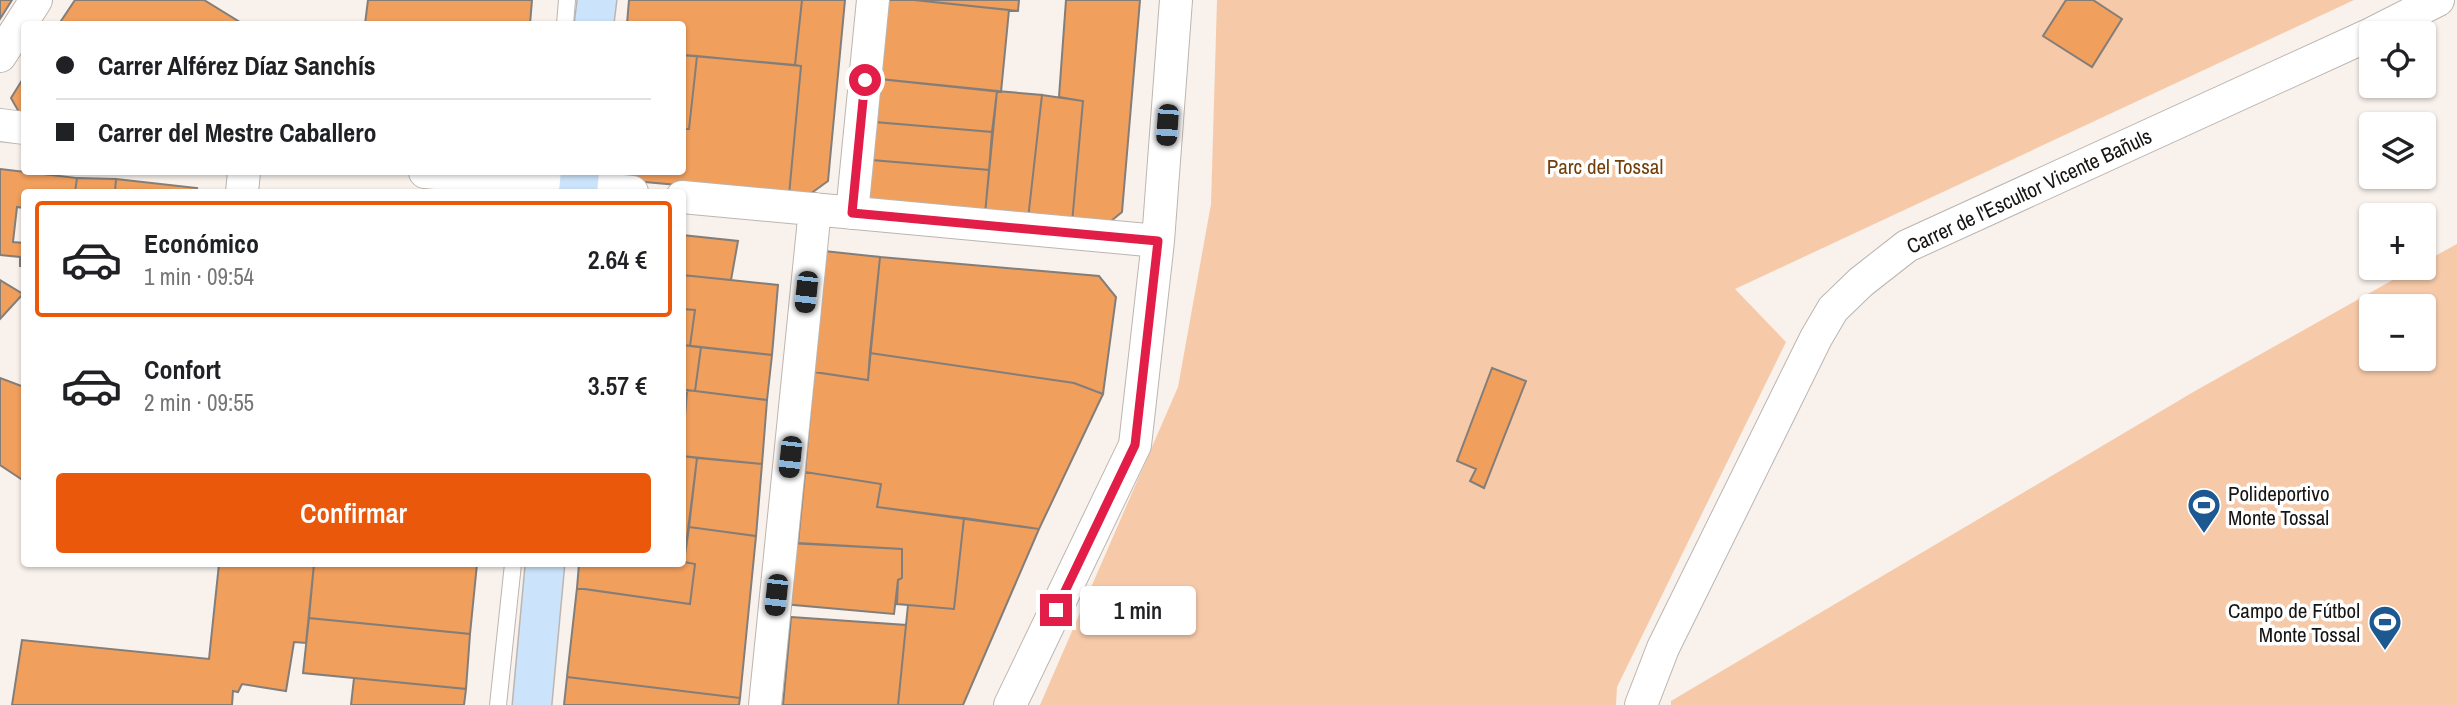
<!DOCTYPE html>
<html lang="es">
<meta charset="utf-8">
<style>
body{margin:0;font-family:"Archivo Narrow",sans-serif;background:#f6f6f6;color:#202124;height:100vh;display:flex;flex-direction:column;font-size:26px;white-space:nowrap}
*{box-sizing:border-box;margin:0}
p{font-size:23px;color:#757577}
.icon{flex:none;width:38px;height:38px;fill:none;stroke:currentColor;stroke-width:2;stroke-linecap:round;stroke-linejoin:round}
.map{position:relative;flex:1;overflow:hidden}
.details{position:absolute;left:21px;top:189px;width:665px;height:378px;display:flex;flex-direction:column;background:#fff;border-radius:7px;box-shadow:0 2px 5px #0004}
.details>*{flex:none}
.top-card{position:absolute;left:21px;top:21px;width:665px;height:154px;border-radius:7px;box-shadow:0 2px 5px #0004;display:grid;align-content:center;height:154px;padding:0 35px;background:#fff}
.tools{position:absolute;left:2359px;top:21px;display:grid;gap:14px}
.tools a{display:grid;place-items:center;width:77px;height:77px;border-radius:7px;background:#fff;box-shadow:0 2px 5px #0004;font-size:35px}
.end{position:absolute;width:32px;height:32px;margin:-16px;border:9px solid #e11d48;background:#fff;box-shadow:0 0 0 4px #fff}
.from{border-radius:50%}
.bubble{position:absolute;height:49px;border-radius:7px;background:#fff;box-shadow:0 2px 5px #0004;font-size:23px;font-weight:600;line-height:49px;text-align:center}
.car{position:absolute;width:21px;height:42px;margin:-21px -10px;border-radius:9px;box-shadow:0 0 5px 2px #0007;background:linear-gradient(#222 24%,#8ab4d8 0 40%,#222 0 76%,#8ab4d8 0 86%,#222 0)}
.top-card b{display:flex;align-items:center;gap:24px;height:66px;font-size:26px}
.top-card b+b{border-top:2px solid #e0e0e0}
.top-card i{width:18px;height:18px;background:#202124}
ul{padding:12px 0 0;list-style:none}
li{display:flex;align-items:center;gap:21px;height:116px;margin:0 14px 10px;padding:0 21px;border:4px solid transparent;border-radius:7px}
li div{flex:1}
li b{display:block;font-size:26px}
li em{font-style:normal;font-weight:600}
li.current{border-color:#ea580c}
li>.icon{width:63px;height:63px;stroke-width:1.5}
.button{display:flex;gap:14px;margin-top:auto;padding:14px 35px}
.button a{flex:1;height:80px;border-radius:7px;background:#ea580c;color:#fff;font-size:28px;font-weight:600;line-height:80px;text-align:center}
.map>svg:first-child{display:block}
</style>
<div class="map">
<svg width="2457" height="705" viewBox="0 0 2457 705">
<rect width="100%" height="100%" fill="#f8f1ec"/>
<!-- green -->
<path fill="#f6caa9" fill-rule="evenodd" d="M1217 0H2354L1735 289 1786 342 1617 687 1616 705H1040L1178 387 1211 204Z
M2457 244V705H1671V701L2195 391 2414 268H2424V262ZM2424 306V359H2371V306Z"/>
<!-- building -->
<path fill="#f19f5d" stroke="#837e79" stroke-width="2" d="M0 0H12L0 19Z
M75 0H204L243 24H59Z
M368 0H532L530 24H365Z
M629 0H802L795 65 682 55V24H627Z
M802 0H845L828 181 806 197 789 195 801 66 795 65Z
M888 0H914L1009 10 1001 92 880 79Z
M914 0H1019L1018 11Z
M1066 0H1140L1122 212 1105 226 1072 223 1083 101 1059 97Z
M2066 0H2093L2122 19 2092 67 2043 36Z
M682 55 697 56 689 129H682Z
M697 56 801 66 789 195 612 179 613 172H682V129H689Z
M24 77V121L11 98Z
M880 79 997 91 992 132 875 122Z
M997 91 1042 95 1028 219 985 214Z
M1042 95 1083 101 1072 223 1028 219Z
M875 122 992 132 989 170 872 160Z
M872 160 989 170 985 214 867 203Z
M0 169 77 178 75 192H24V208L17 207 13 242 24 243V266H20V257L0 255Z
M77 178 116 179 115 192H75Z
M116 179 197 188 196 192H115Z
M682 235 738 241 731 280 682 275Z
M824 251 880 257 868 380 814 372Z
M880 257 1099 276 1116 297 1103 394 1074 383 870 353Z
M682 275 778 285 772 355 690 346 695 310 682 309Z
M0 280 23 294 0 319Z
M682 309 695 310 690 346 682 345Z
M682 345 701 347 695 391 682 390Z
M701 347 772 355 767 400 695 391Z
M870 353 1074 383 1103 394 1039 529 877 507 881 484 805 472 814 372 868 380Z
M1492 368 1526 381 1484 488 1470 481 1476 469 1457 461Z
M0 378 24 387V481L0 465Z
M687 390 767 400 762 464 682 456Z
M682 456 697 458 684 562 695 564 690 604 577 588 579 564H682Z
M697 458 762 464 756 536 689 527Z
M805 472 881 484 877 507 964 518 954 609 897 604 898 580 902 578V549L798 543Z
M964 518 1039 529 963 705H898L908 605 954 609Z
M689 527 756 536 740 698 567 677 577 588 690 604 695 564 684 562Z
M788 543 902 549V578L898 580 894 614 783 604Z
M219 564H314L306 643 294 642 286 691 242 684 238 692 233 691 232 705H12L22 640 209 659Z
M314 564H477L470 634 309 618Z
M791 617 906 625 898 705H783Z
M309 618 470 634 466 689 303 673Z
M567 677 740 698 739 705H564Z
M354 678 466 689 464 705H351Z"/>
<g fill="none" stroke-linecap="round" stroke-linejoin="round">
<defs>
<path id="lane" d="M565 24 567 0
M498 705 513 564"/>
<path id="street" d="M2373 33 2438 0
M0 56 36 0
M0 125 24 128
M425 172 632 192
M242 192 244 172
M682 197 1158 241
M852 213 873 0
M765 705 815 209
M1010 705 1135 445 1158 241 1176 0
M1641 705 1663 648 1816 338 1833 309 1861 282 1907 246 2371 34"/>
<path id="secondary" d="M594 24 597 0
M578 192 580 172
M532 705 545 564"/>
</defs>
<!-- lane casing -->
<use href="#lane" stroke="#bcb5b1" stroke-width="18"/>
<!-- street casing -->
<use href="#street" stroke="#bcb5b1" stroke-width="34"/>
<!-- secondary casing -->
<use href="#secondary" stroke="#bcb5b1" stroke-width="41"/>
<!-- lane -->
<use href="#lane" stroke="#fff" stroke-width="16"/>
<!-- street -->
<use href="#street" stroke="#fff" stroke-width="32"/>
<!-- secondary -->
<use href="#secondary" stroke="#cce4fb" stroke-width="38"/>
</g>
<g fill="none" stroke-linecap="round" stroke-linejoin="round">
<!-- route -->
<path stroke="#e11d48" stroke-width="9" d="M865 80 852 213 1158 241 1135 445 1056 610"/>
</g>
<!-- icons -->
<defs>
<symbol id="stadium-pin" viewBox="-11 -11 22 30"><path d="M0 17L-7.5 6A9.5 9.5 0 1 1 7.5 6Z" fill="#1d5990" stroke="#fff"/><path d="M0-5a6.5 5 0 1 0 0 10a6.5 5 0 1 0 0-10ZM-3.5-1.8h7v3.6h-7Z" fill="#fff"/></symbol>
</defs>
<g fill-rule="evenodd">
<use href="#stadium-pin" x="2185" y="486" width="38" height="52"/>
<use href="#stadium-pin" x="2366" y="603" width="38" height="52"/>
</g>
<g text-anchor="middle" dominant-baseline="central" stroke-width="7" stroke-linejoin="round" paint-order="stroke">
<!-- park labels -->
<g font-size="21" fill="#723e09" stroke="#fff">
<text x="1605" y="166">Parc del Tossal</text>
</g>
<!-- street labels -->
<g font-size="21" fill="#171513" stroke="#fff">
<text transform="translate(2029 191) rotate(-25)">Carrer de l'Escultor Vicente Bañuls</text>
</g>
<!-- poi labels -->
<g font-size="21" fill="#171513" stroke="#fff" text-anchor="start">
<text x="2228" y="493">Polideportivo<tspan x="2228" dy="24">Monte Tossal</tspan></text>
<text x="2360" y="610" text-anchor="end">Campo de Fútbol<tspan x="2360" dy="24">Monte Tossal</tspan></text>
</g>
</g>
</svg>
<div class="tools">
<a><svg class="icon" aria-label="locate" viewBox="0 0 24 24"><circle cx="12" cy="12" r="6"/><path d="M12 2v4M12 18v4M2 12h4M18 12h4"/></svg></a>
<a><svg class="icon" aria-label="layers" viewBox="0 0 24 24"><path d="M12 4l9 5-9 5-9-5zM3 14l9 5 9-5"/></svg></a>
<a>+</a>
<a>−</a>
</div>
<i class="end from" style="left:865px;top:80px"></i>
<i class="end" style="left:1056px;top:610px"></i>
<div class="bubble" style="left:1080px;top:586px;width:116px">1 min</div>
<i class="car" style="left:1167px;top:125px;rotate:184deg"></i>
<i class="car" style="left:806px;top:292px;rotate:186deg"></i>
<i class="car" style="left:790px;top:457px;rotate:186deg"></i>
<i class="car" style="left:776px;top:595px;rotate:186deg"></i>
<div class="top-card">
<b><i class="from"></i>Carrer Alférez Díaz Sanchís</b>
<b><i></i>Carrer del Mestre Caballero</b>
</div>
<section class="details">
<ul>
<li class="current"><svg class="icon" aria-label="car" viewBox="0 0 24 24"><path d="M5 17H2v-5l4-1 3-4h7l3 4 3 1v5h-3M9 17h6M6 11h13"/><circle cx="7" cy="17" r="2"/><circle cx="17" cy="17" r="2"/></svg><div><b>Económico</b><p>1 min · 09:54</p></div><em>2.64 €</em></li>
<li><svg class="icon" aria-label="car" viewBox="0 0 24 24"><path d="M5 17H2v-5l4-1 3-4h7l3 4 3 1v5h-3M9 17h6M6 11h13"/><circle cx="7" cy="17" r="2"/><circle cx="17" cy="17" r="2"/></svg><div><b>Confort</b><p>2 min · 09:55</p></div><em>3.57 €</em></li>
</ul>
<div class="button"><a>Confirmar</a></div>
</section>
</div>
